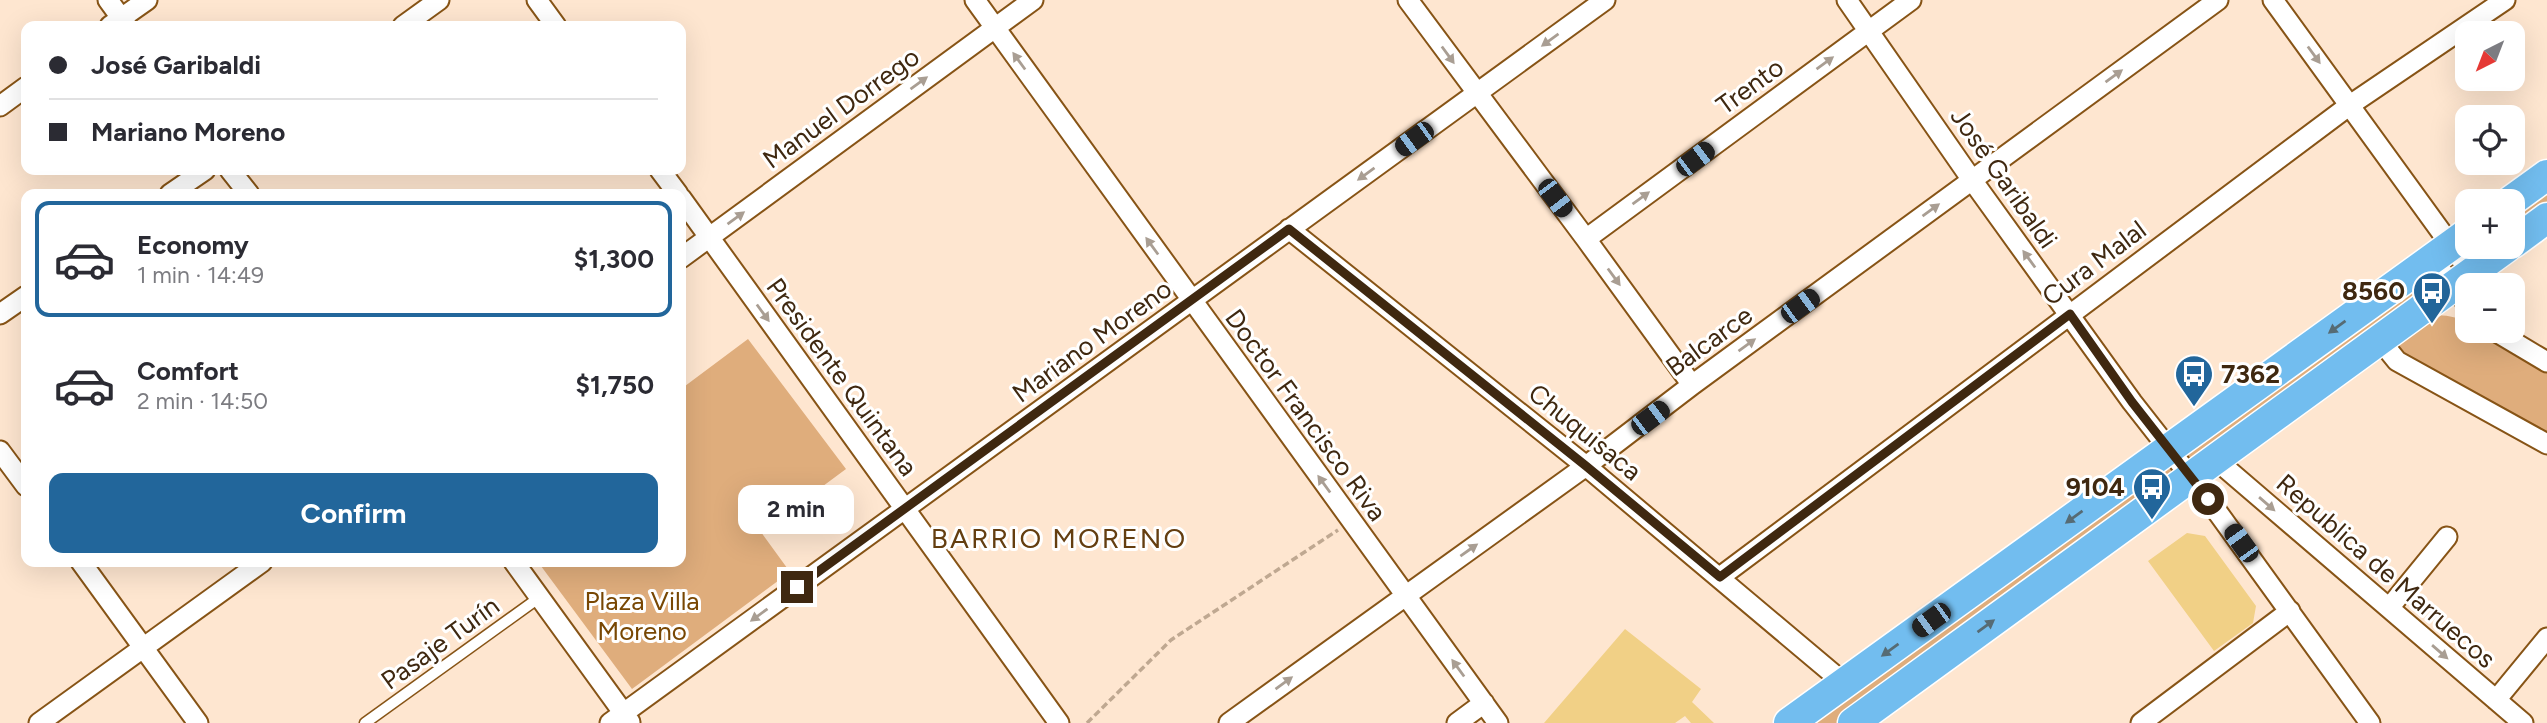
<!DOCTYPE html>
<meta charset="utf-8">
<style>
body{margin:0;font-family:Figtree,sans-serif;background:#f7f7f7;color:#2b2b33;height:100vh;display:flex;flex-direction:column;font-size:26px;white-space:nowrap}
*{box-sizing:border-box;margin:0}
p{font-size:23px;color:#7c7c81}
.icon{flex:none;width:38px;height:38px;fill:none;stroke:currentColor;stroke-width:2;stroke-linecap:round;stroke-linejoin:round}
.map{position:relative;flex:1;overflow:hidden}
.drawer{position:absolute;left:21px;top:189px;width:665px;height:378px;display:flex;flex-direction:column;background:#fff;border-radius:14px;box-shadow:0 7px 28px #0002}
.drawer>*{flex:none}
.top-card{position:absolute;left:21px;top:21px;width:665px;height:154px;border-radius:14px;box-shadow:0 7px 28px #0002;display:grid;align-content:center;height:154px;padding:0 28px;background:#fff}
.needle{width:46px;rotate:222deg}
.controls{position:absolute;left:2455px;top:21px;display:grid;gap:14px}
.controls a{display:grid;place-items:center;width:70px;height:70px;border-radius:14px;background:#fff;box-shadow:0 7px 28px #0002;font-size:35px}
.end{position:absolute;width:32px;height:32px;margin:-16px;border:9px solid #3f2810;background:#fff;box-shadow:0 0 0 4px #fff}
.from{border-radius:50%}
.bubble{position:absolute;height:49px;border-radius:14px;background:#fff;box-shadow:0 7px 28px #0002;font-size:23px;font-weight:700;line-height:49px;text-align:center}
.car{position:absolute;width:21px;height:42px;margin:-21px -10px;border-radius:9px;box-shadow:0 0 5px 2px #0007;background:linear-gradient(#222 24%,#8ab4d8 0 40%,#222 0 76%,#8ab4d8 0 86%,#222 0)}
.top-card b{display:flex;align-items:center;gap:24px;height:66px;font-size:26px}
.top-card b+b{border-top:2px solid #e1e1e2}
.top-card i{width:18px;height:18px;background:#2b2b33}
ul{padding:12px 0 0;list-style:none}
li{display:flex;align-items:center;gap:21px;height:116px;margin:0 14px 10px;padding:0 14px;border:4px solid transparent;border-radius:14px}
li div{flex:1}
li b{display:block;font-size:26px}
li em{font-style:normal;font-weight:700}
li.active{border-color:#22669b}
li>.icon{width:63px;height:63px;stroke-width:1.5}
.primary-button{display:flex;gap:14px;margin-top:auto;padding:14px 28px}
.primary-button a{flex:1;height:80px;border-radius:14px;background:#22669b;color:#fff;font-size:28px;font-weight:700;line-height:80px;text-align:center}
.map>svg:first-child{display:block}
</style>
<div class="map">
<svg width="2547" height="723" viewBox="0 0 2547 723">
<rect width="100%" height="100%" fill="#fee6d0"/>
<!-- green -->
<path fill="#dfad7c" d="M2547 175V218L2513 243V201Z
M2468 247H2507L1853 723H1789Z
M2439 315C2449 316 2459 317 2467 323L2468 331H2478L2493 342 2547 371V436L2410 363 2396 348 2398 343Z
M748 339 846 469 761 532 790 572 632 689 538 562H681V389Z"/>
<!-- building -->
<path fill="#f1d086" d="M2187 533 2205 536 2256 606 2253 623 2214 651 2148 561Z
M1625 629 1701 689 1692 702 1714 723H1691L1685 716 1675 723H1544Z"/>
<g fill="none" stroke-linecap="round" stroke-linejoin="round">
<defs>
<path id="lane" d="M365 723 540 597"/>
<path id="street" d="M108 0 127 26
M537 0 556 26
M975 0 1498 723
M1408 0 1586 239 1692 385
M1847 0 1972 180 2132 402 2208 499 2370 723
M2273 0 2471 273
M110 26 147 0
M403 26 439 0
M0 106 26 87
M230 170 249 194
M660 170 678 194
M170 194 205 170
M681 198 1059 723
M1289 229 1586 466 1844 683
M1586 239 1911 0
M681 258 1033 0
M2432 259 2468 305
M0 314 26 296
M2495 331 2547 362
M2380 340 2397 361 2547 444
M0 451 26 486
M2215 459 2523 723
M81 562 198 723
M514 562 630 722
M1720 577 2350 105 2505 0
M2389 608 2447 537
M2496 700 2547 638
M39 723 262 562
M610 723 1605 0
M1229 723 1586 466 1692 385 2218 0
M1457 723 1484 703
M2141 723 2290 611"/>
<path id="primary" d="M2511 201 2547 175
M2513 243 2547 218
M1789 723 2468 233
M1853 723 2507 247"/>
</defs>
<!-- lane casing -->
<use href="#lane" stroke="#875416" stroke-width="13"/>
<!-- street casing -->
<use href="#street" stroke="#875416" stroke-width="23"/>
<!-- primary casing -->
<use href="#primary" stroke="#fff" stroke-width="33"/>
<!-- path -->
<path stroke="#bfa891" stroke-width="3.5" stroke-dasharray="7 3.5" stroke-linecap="butt" d="M1087 723 1171 640 1338 530"/>
<!-- lane -->
<use href="#lane" stroke="#fff" stroke-width="10"/>
<!-- street -->
<use href="#street" stroke="#fff" stroke-width="19"/>
<!-- primary -->
<use href="#primary" stroke="#72bdef" stroke-width="30"/>
</g>
<!-- one-way arrows -->
<defs><path id="oneway-solid" d="M-6-.8H1V-3.2L6.5 0L1 3.2V.8H-6Z" transform="scale(1.75)"/></defs>
<g fill="#a99e93">
<use href="#oneway-solid" transform="translate(1550 40) rotate(144)"/>
<use href="#oneway-solid" transform="translate(1448 55) rotate(54)"/>
<use href="#oneway-solid" transform="translate(2314 55) rotate(54)"/>
<use href="#oneway-solid" transform="translate(1019 61) rotate(-126)"/>
<use href="#oneway-solid" transform="translate(1825 63) rotate(-36)"/>
<use href="#oneway-solid" transform="translate(2114 76) rotate(-36)"/>
<use href="#oneway-solid" transform="translate(919 83) rotate(-36)"/>
<use href="#oneway-solid" transform="translate(1366 174) rotate(144)"/>
<use href="#oneway-solid" transform="translate(1641 198) rotate(-36)"/>
<use href="#oneway-solid" transform="translate(1931 210) rotate(-36)"/>
<use href="#oneway-solid" transform="translate(736 218) rotate(-36)"/>
<use href="#oneway-solid" transform="translate(1152 246) rotate(-126)"/>
<use href="#oneway-solid" transform="translate(2029 259) rotate(-126)"/>
<use href="#oneway-solid" transform="translate(1614 277) rotate(54)"/>
<use href="#oneway-solid" transform="translate(763 313) rotate(54)"/>
<use href="#oneway-solid" transform="translate(1747 345) rotate(-36)"/>
<use href="#oneway-solid" transform="translate(1324 484) rotate(-126)"/>
<use href="#oneway-solid" transform="translate(2267 504) rotate(41)"/>
<use href="#oneway-solid" transform="translate(1469 550) rotate(-35)"/>
<use href="#oneway-solid" transform="translate(759 615) rotate(144)"/>
<use href="#oneway-solid" transform="translate(2440 652) rotate(41)"/>
<use href="#oneway-solid" transform="translate(1458 668) rotate(-126)"/>
<use href="#oneway-solid" transform="translate(1284 683) rotate(-36)"/>
</g>
<g fill="#566b74">
<use href="#oneway-solid" transform="translate(2337 327) rotate(144)"/>
<use href="#oneway-solid" transform="translate(2074 517) rotate(144)"/>
<use href="#oneway-solid" transform="translate(1986 626) rotate(-36)"/>
<use href="#oneway-solid" transform="translate(1890 650) rotate(144)"/>
</g>
<g fill="none" stroke-linecap="round" stroke-linejoin="round">
<!-- route -->
<path stroke="#3f2810" stroke-width="9" d="M797 587 1289 229 1586 466 1720 577 2070 314 2132 402 2208 499"/>
</g>
<!-- icons -->
<defs>
<symbol id="bus-pin" viewBox="-11 -11 22 30"><path d="M0 17L-7.5 6A9.5 9.5 0 1 1 7.5 6Z" fill="#22669b" stroke="#fff"/><path d="M-5-6H5V4H4V6H2V4H-2V6H-4V4H-5ZM-3.5-4V0h7V-4ZM-3.5 1.2v1.5H-2V1.2ZM2 1.2v1.5H3.5V1.2Z" fill="#fff"/></symbol>
</defs>
<g fill-rule="evenodd">
<use href="#bus-pin" x="2410" y="269" width="44" height="60"/>
<use href="#bus-pin" x="2172" y="352" width="44" height="60"/>
<use href="#bus-pin" x="2130" y="465" width="44" height="60"/>
</g>
<g text-anchor="middle" dominant-baseline="central" stroke-width="6" stroke-linejoin="round" paint-order="stroke">
<!-- street labels -->
<g font-size="26" fill="#3f2810" stroke="#fff">
<text transform="translate(1750 86) rotate(-36)">Trento</text>
<text transform="translate(841 108) rotate(-36)">Manuel Dorrego</text>
<text transform="translate(2004 178) rotate(55)">José Garibaldi</text>
<text transform="translate(2094 263) rotate(-37)">Cura Malal</text>
<text transform="translate(1092 341) rotate(-36)">Mariano Moreno</text>
<text transform="translate(1709 341) rotate(-36)">Balcarce</text>
<text transform="translate(842 377) rotate(54)">Presidente Quintana</text>
<text transform="translate(1306 415) rotate(54)">Doctor Francisco Riva</text>
<text transform="translate(1585 432) rotate(39)">Chuquisaca</text>
<text transform="translate(2386 571) rotate(41)">Republica de Marruecos</text>
<text transform="translate(440 643) rotate(-36)">Pasaje Turín</text>
</g>
<!-- poi labels -->
<g font-size="26" font-weight="bold" fill="#3f2810" stroke="#fff" text-anchor="end">
<text x="2405" y="291">8560</text>
<text x="2221" y="374" text-anchor="start">7362</text>
<text x="2125" y="487">9104</text>
</g>
<!-- park labels -->
<g font-size="26" fill="#784703" stroke="#fff">
<text x="642" y="601">Plaza Villa<tspan x="642" dy="30">Moreno</tspan></text>
</g>
<!-- neighbourhood labels -->
<g font-size="28" letter-spacing="2" fill="#643e10" stroke="#fff">
<text x="1059" y="538">BARRIO MORENO</text>
</g>
</g>
</svg>
<div class="controls">
<a><svg class="needle" viewBox="-14 -14 28 28"><path d="M0-13l5 13h-10z" fill="#e53935"/><path d="M0 13l5-13h-10z" fill="#7c7c81"/></svg></a>
<a><svg class="icon" aria-label="locate" viewBox="0 0 24 24"><circle cx="12" cy="12" r="6"/><path d="M12 2v4M12 18v4M2 12h4M18 12h4"/></svg></a>
<a>+</a>
<a>−</a>
</div>
<i class="end from" style="left:2208px;top:499px"></i>
<i class="end" style="left:797px;top:587px"></i>
<div class="bubble" style="left:738px;top:485px;width:116px">2 min</div>
<i class="car" style="left:1414px;top:139px;rotate:234deg"></i>
<i class="car" style="left:1695px;top:159px;rotate:53deg"></i>
<i class="car" style="left:1555px;top:198px;rotate:143deg"></i>
<i class="car" style="left:1800px;top:306px;rotate:54deg"></i>
<i class="car" style="left:1650px;top:418px;rotate:53deg"></i>
<i class="car" style="left:2241px;top:543px;rotate:324deg"></i>
<i class="car" style="left:1931px;top:620px;rotate:234deg"></i>
<div class="top-card">
<b><i class="from"></i>José Garibaldi</b>
<b><i></i>Mariano Moreno</b>
</div>
<section class="drawer">
<ul>
<li class="active"><svg class="icon" aria-label="car" viewBox="0 0 24 24"><path d="M5 17H2v-5l4-1 3-4h7l3 4 3 1v5h-3M9 17h6M6 11h13"/><circle cx="7" cy="17" r="2"/><circle cx="17" cy="17" r="2"/></svg><div><b>Economy</b><p>1 min · 14:49</p></div><em>$1,300</em></li>
<li><svg class="icon" aria-label="car" viewBox="0 0 24 24"><path d="M5 17H2v-5l4-1 3-4h7l3 4 3 1v5h-3M9 17h6M6 11h13"/><circle cx="7" cy="17" r="2"/><circle cx="17" cy="17" r="2"/></svg><div><b>Comfort</b><p>2 min · 14:50</p></div><em>$1,750</em></li>
</ul>
<div class="primary-button"><a>Confirm</a></div>
</section>
</div>
